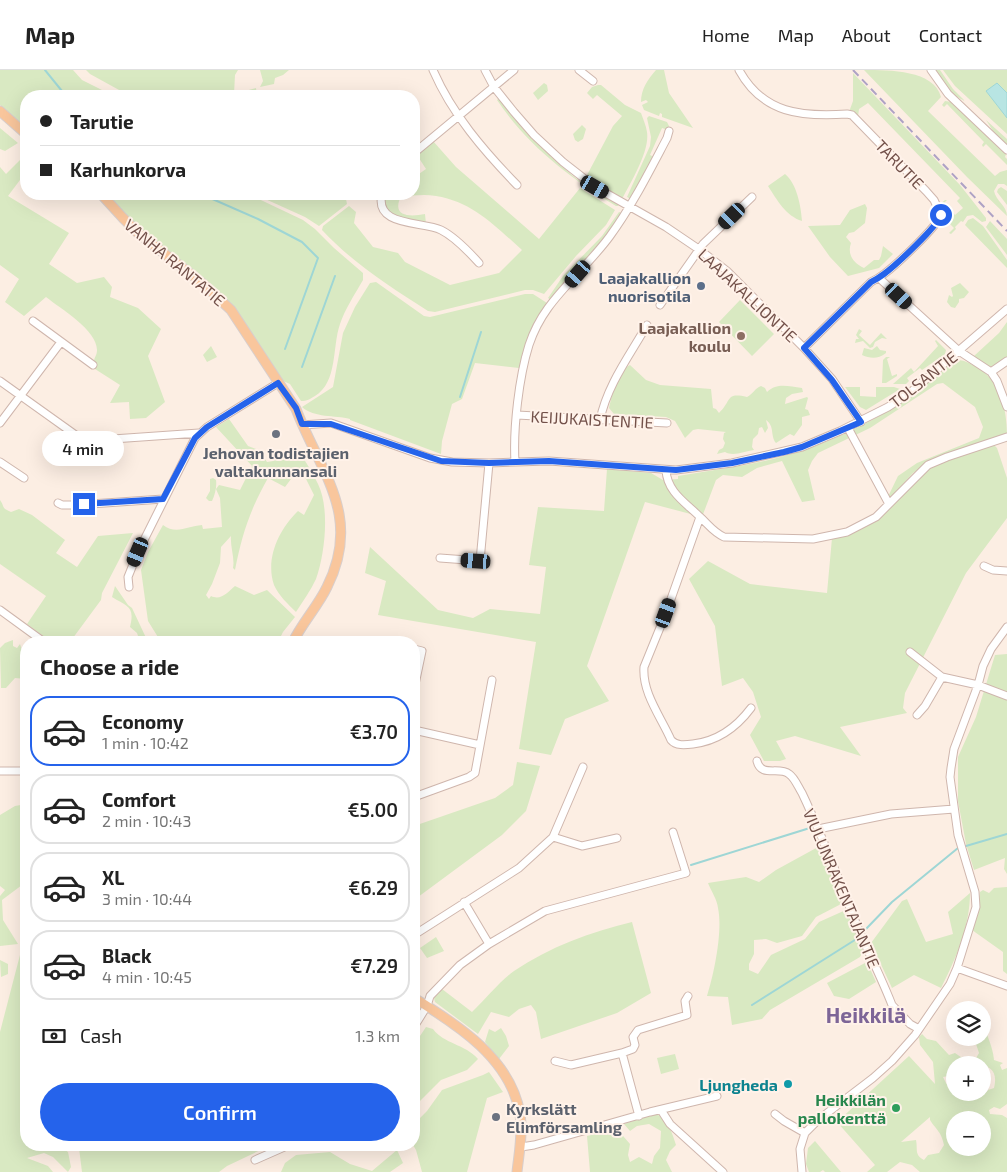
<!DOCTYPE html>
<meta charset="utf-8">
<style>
body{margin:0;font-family:"Exo 2",sans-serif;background:#f2f2f2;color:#222;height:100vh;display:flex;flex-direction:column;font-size:19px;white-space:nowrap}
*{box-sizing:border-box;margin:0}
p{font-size:16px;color:#767676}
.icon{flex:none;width:28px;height:28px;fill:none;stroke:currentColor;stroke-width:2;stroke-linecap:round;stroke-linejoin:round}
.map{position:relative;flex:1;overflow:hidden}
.side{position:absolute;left:20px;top:566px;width:400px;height:515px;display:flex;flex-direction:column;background:#fff;border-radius:20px;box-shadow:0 5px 20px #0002}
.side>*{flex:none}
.top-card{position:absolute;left:20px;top:20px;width:400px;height:110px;border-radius:20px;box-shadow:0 5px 20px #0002;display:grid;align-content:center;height:110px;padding:0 20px;background:#fff}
.controls{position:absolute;left:946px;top:931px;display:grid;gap:10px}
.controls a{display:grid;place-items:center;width:45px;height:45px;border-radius:50%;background:#fff;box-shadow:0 5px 20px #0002;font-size:25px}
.end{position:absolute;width:22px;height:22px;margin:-11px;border:6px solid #2563eb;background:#fff;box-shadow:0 0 0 2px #fff}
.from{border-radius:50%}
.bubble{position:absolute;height:35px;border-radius:18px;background:#fff;box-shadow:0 5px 20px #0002;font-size:16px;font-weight:600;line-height:35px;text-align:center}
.car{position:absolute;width:15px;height:30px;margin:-15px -8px;border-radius:6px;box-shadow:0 0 4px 1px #0007;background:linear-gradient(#222 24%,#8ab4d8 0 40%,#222 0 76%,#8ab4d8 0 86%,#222 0)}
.top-card b{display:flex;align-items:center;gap:18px;height:48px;font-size:19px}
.top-card b+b{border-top:1px solid #e0e0e0}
.top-card i{width:12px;height:12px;background:#222}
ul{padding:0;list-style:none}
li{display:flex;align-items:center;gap:15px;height:70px;margin:0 10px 8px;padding:0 10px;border:2px solid #e0e0e0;border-radius:20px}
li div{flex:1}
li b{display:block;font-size:19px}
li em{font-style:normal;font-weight:600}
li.current{border-color:#2563eb}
li>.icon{width:45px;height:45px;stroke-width:1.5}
h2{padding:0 20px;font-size:22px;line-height:60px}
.pay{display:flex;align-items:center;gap:12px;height:55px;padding:0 20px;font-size:19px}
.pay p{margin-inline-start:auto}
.primary-button{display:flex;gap:10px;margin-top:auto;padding:10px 20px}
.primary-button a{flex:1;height:58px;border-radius:30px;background:#2563eb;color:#fff;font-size:20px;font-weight:600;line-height:58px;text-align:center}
header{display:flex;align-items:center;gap:30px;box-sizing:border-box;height:70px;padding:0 25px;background:#fff;border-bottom:1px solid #e0e0e0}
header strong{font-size:24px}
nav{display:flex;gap:28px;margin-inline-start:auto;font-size:18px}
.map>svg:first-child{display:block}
</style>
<header>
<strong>Map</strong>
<nav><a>Home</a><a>Map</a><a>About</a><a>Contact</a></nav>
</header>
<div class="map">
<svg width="1007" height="1102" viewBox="0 0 1007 1102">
<rect width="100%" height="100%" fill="#fceee3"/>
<!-- green -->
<path fill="#d9e9c2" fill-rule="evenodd" d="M0 0H73L82 10 114 26H26V59L0 35Z
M86 0H238L235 5 234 24 256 18 257 26H130L90 4Z
M260 0H289L283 5 275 8 274 14 260 17 263 11Z
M656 0H664L669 23 693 58 662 47V44L660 43 659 46 644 40 642 35 648 32 646 30 641 32C641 19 648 9 656 0Z
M864 0C890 0 934 0 941 27L928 41 995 106 1000 102 1007 100V116L1004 114H998L994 121C996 131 1007 136 1007 146L967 107Z
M935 0H940L953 19 965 31C951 25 942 13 935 0Z
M943 0H1007V64L955 16Z
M853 3 960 115 986 148V151L982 152 973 145 967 146 963 152 961 151 955 157 956 159 951 164 949 163 954 158 945 149 944 143 939 135 945 130H947L944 133 955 145 963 138 957 131 960 128 868 33 859 39 858 47 849 42 853 31Z
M544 13 547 15 548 21 538 30 533 23Z
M598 15H601L625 35 641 43C643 49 646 55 647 62 650 81 631 112 622 129L586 107 613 56 622 46 597 25 593 29 587 23 592 17Z
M499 28C524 59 550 89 582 113 593 121 606 127 619 134L618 136H616C569 107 528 76 497 30Z
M945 31 952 32 1006 84 1005 87 1007 89V95L986 74 983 77 982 75 984 72 947 34 944 37 942 35Z
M649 46 667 52 669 56 668 60 662 58 650 85 654 87 631 129 627 127 650 76 651 67 647 48Z
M986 50 1007 69V75L995 64Z
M582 55 586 59 583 69 578 72 575 70 573 64Z
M0 58 18 73 5 81 0 79Z
M433 71 456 97 539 169 580 118 615 140 606 155 576 186 544 224 533 220H525L435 242 428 241C389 216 354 194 322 160L323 156 349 136 356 142 354 153 373 177 398 183 405 192 450 215 499 203 522 180C495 156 473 132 436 126 424 124 412 126 401 126 391 147 410 147 425 144L426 154C409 151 380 148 385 124H414V105L416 106 426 99 417 85Z
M24 86 26 87V102L8 126 69 163 49 194 77 213 104 207 112 217 110 227 138 238 161 259 148 286 165 332 146 348 130 349 129 332 110 333 120 315 95 299C92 286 97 288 97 280 97 260 61 239 46 227L24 246 5 232 19 209 0 195V97L6 104Z
M785 104C797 114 801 136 802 151 786 146 777 130 768 116Z
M1001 117 1007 121V135L997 122 998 119Z
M106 124H248L303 150 315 159 334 178 363 203V210C355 224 345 239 340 254 332 277 338 312 315 326 310 329 307 331 301 331L290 314 281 310 246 256 135 156Z
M262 124H345L347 134 319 156 305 147 263 128Z
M865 134 867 138 865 153 854 162 849 163 846 167 851 173C847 184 853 193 864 198L874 190H879L881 186 883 176 893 184 879 198 848 206 830 187 808 156 840 155 850 140Z
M619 142 622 143C603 175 574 201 551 230L548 228 563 206 602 166Z
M973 148 983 156 1007 190V198L965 155 968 150Z
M990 151 1007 169V185L986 157Z
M376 212 424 246 430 247 525 224H533L547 233 526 275 519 298 475 293 462 329 452 334 442 371 441 384 350 350V349C335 345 314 348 302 337L333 317 343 263 355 237 370 213Z
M960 213 969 222 964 228 959 229V232L955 238 951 237 947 232 949 225 952 227 953 226 951 218Z
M740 230 774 264 752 286 719 252Z
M1007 252V289C991 299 989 298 973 289L974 286 999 263Z
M859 259 862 261 859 265 870 275 881 263 887 269 882 268 875 272 873 277 870 278 863 271 855 273 856 269H859L856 265Z
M936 270 946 280 945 284 922 300 920 298 907 308 909 311 906 314H893L911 298 914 302 938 276 935 271Z
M211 276 217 287 207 292 203 285Z
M877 276 880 280 886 281V283C878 289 871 289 862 285L864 278 872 280Z
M886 287H890L887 289 892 306 897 304V306L886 313H882L883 290Z
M957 290C964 290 969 293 975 296 1000 309 1007 339 1007 365L926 394 913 403 884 435 898 406 917 393 979 368 983 357 975 337 943 313 937 314 870 358 818 383 812 391 808 400 815 430 802 432 782 391 757 398 742 407 723 405 716 410 702 447 645 432 587 596 609 631 565 649 551 685 519 679 536 572 378 545 386 511 365 503 370 477 438 540 473 548 490 539 540 544 546 497 529 495 538 437 604 441 607 399 651 403 663 410 678 409V406C713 400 749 396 784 386 823 375 861 358 896 336 918 322 936 304 957 290Z
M630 295 646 310 660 315 711 319 713 338 716 339 719 343C732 331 725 322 747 327 753 324 755 318 761 316L765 318 767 322C778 312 789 317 802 318L803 322 792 324 786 328 785 334 807 327 808 328 805 339 808 340 810 345 802 347V355L794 366 790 364 776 373C770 366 775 356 766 350L768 358 765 363 762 357 759 358 758 364 753 369 752 377 754 380C744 381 734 387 725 382L717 384 719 380 723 378 725 373 723 369 724 363 726 362 698 359 693 360 685 368 675 351 666 347 614 344 609 338C613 323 615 302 630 295Z
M845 317H860V326L876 327V317H894L900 319 866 340 860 337Z
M229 349 248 376 259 380 267 392 273 391 296 377C304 389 312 401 318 414 330 438 325 484 316 509 311 520 303 531 296 542 288 534 279 526 274 515 265 489 279 459 298 441L304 445 314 425 306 409 294 405 285 417 268 408C250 440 242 464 235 500L233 498C235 488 230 477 231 466L221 477 220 493 212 514 206 525 209 529 211 526C221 531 228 522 235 516L254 525 267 520 295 547 283 562 278 572H161L148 551 141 500 148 482 163 455C176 465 188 456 202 455L203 459 222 457 220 428 216 419 219 415 240 420 252 396 216 357Z
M993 374 997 378 1007 408V448L966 503 905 623 903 638 907 643 840 657 861 686 795 666 776 671 786 689 780 691H764L750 665 761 647 753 622 743 608 722 616 715 556 689 509 708 491 750 514 827 523 832 468 865 455 926 400 945 390Z
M213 408 216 410C217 416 215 425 212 431H209L206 428 210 421V409Z
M0 430C5 437 1 438 11 442L19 439 32 445 65 470 56 483 77 497 98 466 133 463 102 523 101 530 70 572H51L27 554 46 526 0 494Z
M115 516 128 535 132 538 148 572H140L137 563 130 557C135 536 128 537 112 527Z
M13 570V576L17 578 20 574 23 583 26 582V609L15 608 6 618H1L0 578 5 573Z
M1007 584V804L1004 799 1005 788 974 800 966 774 958 731V687L976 647 995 585Z
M517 692 540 696 526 741 502 765 414 830V756L495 728 513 715Z
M26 734V812L2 830 3 850 18 874 0 876V826L5 820 0 816V745L15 736Z
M818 777 827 791 843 833 816 847 802 866 777 873 766 869 754 870V884L749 894V900L758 904 771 885 805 869 819 852 848 839C852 850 868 876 860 887L770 940 762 949 732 955 728 927 707 926C714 904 723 861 718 838 717 829 711 821 708 813L746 807 759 812 776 800Z
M1007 817V904L1003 901V882L972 860 977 847 980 822 983 820 989 823 994 818Z
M970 823C970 856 956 889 941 918L914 905 892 918 871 873 902 831 907 829 926 872 953 864 948 842Z
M632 852 651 923 617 943 541 969 536 942 531 935 519 939 509 947 491 942 478 964 435 932 434 928 442 919 472 942C486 929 499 912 514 901 549 877 591 862 632 852Z
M436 867 444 881 427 888 420 878Z
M20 885 26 887V1075H65L61 1077 68 1082 71 1097 68 1102 53 1087 44 1083 27 1088 48 1096 53 1102H0V962Z
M0 890 8 894V904L1 907Z
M865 893 868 894 876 912 849 929 834 926 827 913Z
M983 951C986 965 993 976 994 990L1003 993 1000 995 1002 1000 1007 998V1034L1000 1039 994 1037 989 1040 990 1044 1002 1045 1007 1048V1102H920L912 1095 900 1092 887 1102H867L875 1095 837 1052 909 986 935 1014 933 992 920 975 919 967 922 964 927 969 936 971 949 985 955 983 971 994 964 995 956 991 953 993V1001L948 1006 943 1007 946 1013 956 1026 981 1027 988 1020 994 1018C998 1001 991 997 977 993L975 990 979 983 974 968H982ZM930 1047V1050C937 1061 941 1061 944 1075L939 1083 928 1085 924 1090C914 1085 918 1079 916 1070L901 1072ZM955 1050H982V1078H955Z
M426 957 433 959C444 974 465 974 478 989L467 1000 441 1010 414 1037V975Z
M501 958 506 966 509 976 499 989 485 972 489 959 495 962Z
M675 984 679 999 661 1004 657 988Z
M489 1002 503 1022 487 1028 467 1102H422L416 1080 413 1075 414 1054 427 1041 442 1020 483 1005Z
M655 1043C668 1050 672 1062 676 1075L670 1081 666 1090 672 1102H590L587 1066 617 1059 630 1074 628 1085 630 1092 639 1087 652 1094 654 1086 660 1078 661 1061 649 1054 637 1056 630 1061 624 1054Z
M815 1071 841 1102H825L823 1100 820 1102H809L806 1094 808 1078Z
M76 1075H271L227 1096 219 1102H82L79 1078Z
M397 1080 403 1093 390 1102H281L285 1093 296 1085 330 1082 350 1094 372 1101Z"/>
<!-- water -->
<path fill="#b8e5e3" stroke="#9ed6d5" d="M997 13 1007 23V48L986 21Z"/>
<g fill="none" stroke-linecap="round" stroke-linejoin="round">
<!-- stream -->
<path stroke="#9ed6d5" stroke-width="2" d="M45 0 66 26
M201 124 258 149 302 172 318 188 285 279
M302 297 335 206
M460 327 481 262
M966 776 1007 764
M691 795 813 757
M865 860 892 832 958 778
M752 935 858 868"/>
<defs>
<path id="minor" d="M433 0C452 44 484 81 517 115
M485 0 494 17 514 42 534 65 563 92 595 117 666 157 700 180 727 201 804 278 832 309 861 352
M579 0 593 11
M739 0C763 44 802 47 847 44L852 45 926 121 934 130 941 145C937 157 896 195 884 204 880 207 875 210 871 212L804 278
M931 0 948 24 1007 80
M414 83 514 0
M382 124C374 157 422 151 441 160 453 166 470 183 479 193
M879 208 959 281 991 302 997 311 1007 337
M660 235 703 174 752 127
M33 251 93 295
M991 302 1007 291
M0 311 84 371 199 363
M517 345 667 353
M600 350C607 315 630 285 647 255
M0 353 61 272
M302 355 331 353 430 388 452 392 489 393 549 391 676 400 732 393 802 377 840 361 888 337 911 322 1007 239
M848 358 889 434
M0 392 24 408
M515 392C513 358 519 307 529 275 533 263 540 249 548 238 566 213 591 192 610 166 632 136 649 102 667 68L669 61
M666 400C667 422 686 433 700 447 708 454 713 462 724 467L813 469 847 462 876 447 928 395 947 387 1007 367
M58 433 62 435H76L163 429
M700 447 666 543 644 597C642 623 661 647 671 670 676 676 685 675 693 674 718 671 736 658 751 638
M440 488 480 491 489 393
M984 496 993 500 1007 501
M129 517 128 507 138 482 195 368 207 357 278 313
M0 540 44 572
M376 572H381
M414 579 422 581 414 619
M910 582 942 607
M917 645 925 636 942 607 978 615 1007 626
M414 660 480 675
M757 691C761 708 779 696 789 704 795 708 798 717 802 723 823 767 840 813 858 858 869 884 882 909 892 935L910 954 919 959
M0 701H26
M414 727 469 707 475 703 492 610
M818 759 891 744 954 739
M553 767 582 776 617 768
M464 832 489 874
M414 865 519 798 553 767 583 697
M957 898 1007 916
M414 957 427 936 430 926 460 895 489 874 545 841 686 803 673 762
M555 991 571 995 622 983
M661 1040 670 1054 723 1102
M775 1044 784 1051 805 1063
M639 1046 622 983 633 979 635 975 633 967 638 960 687 945 685 931 688 926
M521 1077 534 1075 650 1042 717 1026
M255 1090 289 1075
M802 1102 800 1079 805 1063 818 1050 873 1008 892 991 915 965 950 914 957 898 976 837 975 822 958 765 950 707 951 698 954 679 978 615 983 596 991 579 1007 557"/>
<path id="major" d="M0 41 26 64
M101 124 123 148 138 163 202 213 231 240 296 339C320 402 363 445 327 517 318 536 302 553 293 572
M414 928C458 955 511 989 520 1044 523 1064 519 1083 517 1102"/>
</defs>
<!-- minor casing -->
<use href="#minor" stroke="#cfb6ad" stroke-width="9"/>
<!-- major casing -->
<use href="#major" stroke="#d8cecc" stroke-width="11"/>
<!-- minor -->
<use href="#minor" stroke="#fff" stroke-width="7"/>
<!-- major -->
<use href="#major" stroke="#f9c69c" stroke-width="9"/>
<!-- rail -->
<path stroke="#aea2c5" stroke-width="2" stroke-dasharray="8 5" stroke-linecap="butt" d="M853 0 1007 161"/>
</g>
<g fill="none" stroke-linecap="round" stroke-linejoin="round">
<!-- route -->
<path stroke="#2563eb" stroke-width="6" d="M84 434 163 429 195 368 207 357 278 313 296 338 302 354H331L441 391 489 393 549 391 676 400 732 393 784 382 802 377 861 352 832 310 804 278 871 212C875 210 880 207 884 204 896 195 937 157 941 145"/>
</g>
<!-- markers -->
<circle fill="#5c6f8a" stroke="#fff2e9" stroke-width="2" cx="701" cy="216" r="5"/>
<circle fill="#8d6e63" stroke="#fff2e9" stroke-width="2" cx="741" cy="266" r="5"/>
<g fill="#6b7280" stroke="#fff2e9" stroke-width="2">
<circle cx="276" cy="364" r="5"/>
<circle cx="496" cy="1047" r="5"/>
</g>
<circle fill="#0f9aa8" stroke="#fff2e9" stroke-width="2" cx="788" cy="1014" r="5"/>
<circle fill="#2e9e5b" stroke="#fff2e9" stroke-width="2" cx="896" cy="1038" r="5"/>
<g text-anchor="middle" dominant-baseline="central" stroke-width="4" stroke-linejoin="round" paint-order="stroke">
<!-- street labels -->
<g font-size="16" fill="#73514a" stroke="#fff2e9">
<text transform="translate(900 94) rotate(46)">TARUTIE</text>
<text transform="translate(175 192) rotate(40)">VANHA RANTATIE</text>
<text transform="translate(748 225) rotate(43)">LAAJAKALLIONTIE</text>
<text transform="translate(923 309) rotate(-38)">TOLSANTIE</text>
<text transform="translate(592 349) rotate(3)">KEIJUKAISTENTIE</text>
<text transform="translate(842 818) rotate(67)">VIULUNRAKENTAJANTIE</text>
</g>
<!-- service labels -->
<g font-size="16" font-weight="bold" fill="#4e5e75" stroke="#fff2e9" text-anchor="end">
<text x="691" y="207">Laajakallion<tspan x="691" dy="18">nuorisotila</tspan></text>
</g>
<!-- education labels -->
<g font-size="16" font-weight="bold" fill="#785e54" stroke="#fff2e9" text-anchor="end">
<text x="731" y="257">Laajakallion<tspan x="731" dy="18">koulu</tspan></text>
</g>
<!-- worship labels -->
<g font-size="16" font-weight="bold" fill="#5b616d" stroke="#fff2e9">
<text x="276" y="382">Jehovan todistajien<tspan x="276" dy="18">valtakunnansali</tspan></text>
<text x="506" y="1038" text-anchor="start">Kyrkslätt<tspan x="506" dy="18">Elimförsamling</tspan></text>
</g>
<!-- culture labels -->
<g font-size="16" font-weight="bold" fill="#0d838f" stroke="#fff2e9" text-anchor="end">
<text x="778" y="1014">Ljungheda</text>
</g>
<!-- leisure labels -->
<g font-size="16" font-weight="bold" fill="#27864d" stroke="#fff2e9" text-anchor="end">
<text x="886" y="1029">Heikkilän<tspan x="886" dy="18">pallokenttä</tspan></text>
</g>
<!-- district labels -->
<g font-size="21" font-weight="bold" fill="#7d6597" stroke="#fff2e9">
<text x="866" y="944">Heikkilä</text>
</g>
</g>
</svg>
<div class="controls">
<a><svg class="icon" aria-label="layers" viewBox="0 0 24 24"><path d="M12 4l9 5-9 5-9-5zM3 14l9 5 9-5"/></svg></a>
<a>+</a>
<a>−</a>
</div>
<i class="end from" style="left:941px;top:145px"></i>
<i class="end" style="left:84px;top:434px"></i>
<div class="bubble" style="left:42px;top:361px;width:82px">4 min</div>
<i class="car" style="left:595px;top:117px;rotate:120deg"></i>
<i class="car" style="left:732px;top:146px;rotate:226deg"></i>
<i class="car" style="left:578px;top:204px;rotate:221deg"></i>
<i class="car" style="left:899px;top:226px;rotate:133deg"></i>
<i class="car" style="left:138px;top:482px;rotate:203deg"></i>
<i class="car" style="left:476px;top:491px;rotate:274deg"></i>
<i class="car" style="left:666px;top:543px;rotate:20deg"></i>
<div class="top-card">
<b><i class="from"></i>Tarutie</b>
<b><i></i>Karhunkorva</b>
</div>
<section class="side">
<h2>Choose a ride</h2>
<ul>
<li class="current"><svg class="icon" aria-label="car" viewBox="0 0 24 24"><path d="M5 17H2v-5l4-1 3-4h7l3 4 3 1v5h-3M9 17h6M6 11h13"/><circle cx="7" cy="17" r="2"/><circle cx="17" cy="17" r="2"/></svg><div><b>Economy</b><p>1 min · 10:42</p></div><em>€3.70</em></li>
<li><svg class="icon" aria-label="car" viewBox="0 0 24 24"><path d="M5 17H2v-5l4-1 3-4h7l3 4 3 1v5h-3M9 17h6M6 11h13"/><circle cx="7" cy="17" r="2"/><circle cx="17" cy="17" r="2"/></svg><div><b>Comfort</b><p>2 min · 10:43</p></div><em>€5.00</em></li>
<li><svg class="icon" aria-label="car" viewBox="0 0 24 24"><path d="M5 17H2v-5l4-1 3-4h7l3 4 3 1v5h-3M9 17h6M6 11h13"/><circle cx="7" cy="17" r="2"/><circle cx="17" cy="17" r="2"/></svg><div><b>XL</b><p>3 min · 10:44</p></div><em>€6.29</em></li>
<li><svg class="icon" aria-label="car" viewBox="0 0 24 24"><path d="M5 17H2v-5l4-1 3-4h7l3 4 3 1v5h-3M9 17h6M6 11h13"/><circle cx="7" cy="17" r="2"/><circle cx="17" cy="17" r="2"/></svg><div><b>Black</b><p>4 min · 10:45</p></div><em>€7.29</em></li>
</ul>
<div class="pay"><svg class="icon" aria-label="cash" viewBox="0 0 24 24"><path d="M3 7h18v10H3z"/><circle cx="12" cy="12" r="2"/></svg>Cash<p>1.3 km</p></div>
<div class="primary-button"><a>Confirm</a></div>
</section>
</div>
